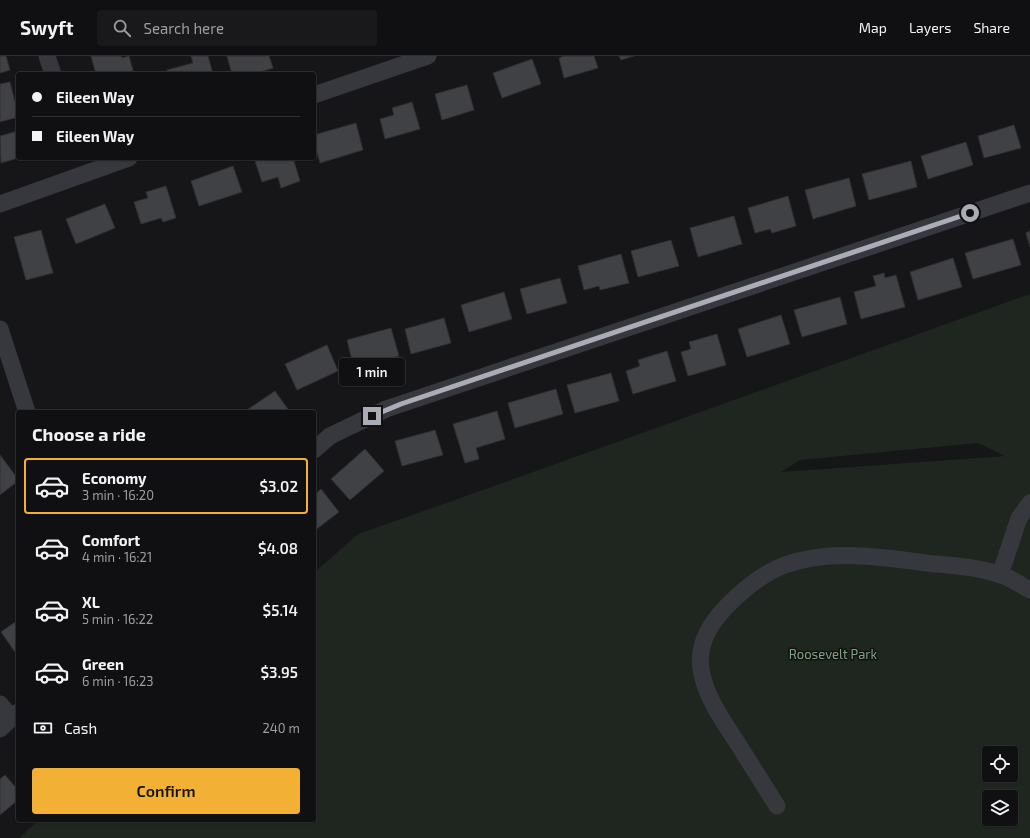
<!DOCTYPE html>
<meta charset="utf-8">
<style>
body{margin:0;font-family:"Exo 2",sans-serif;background:#19191b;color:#f1f3f6;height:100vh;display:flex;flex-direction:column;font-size:15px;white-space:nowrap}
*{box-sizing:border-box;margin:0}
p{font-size:13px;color:#9c9d9f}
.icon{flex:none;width:22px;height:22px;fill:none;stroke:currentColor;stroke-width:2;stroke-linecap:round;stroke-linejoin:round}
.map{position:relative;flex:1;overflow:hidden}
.drawer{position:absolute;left:16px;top:354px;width:300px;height:412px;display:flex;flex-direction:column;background:#101012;border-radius:4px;box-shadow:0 1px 3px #0004,0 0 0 1px #303032}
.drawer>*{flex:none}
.banner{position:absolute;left:16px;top:16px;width:300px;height:88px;border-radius:4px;box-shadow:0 1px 3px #0004,0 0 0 1px #303032;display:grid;align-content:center;height:88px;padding:0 16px;background:#101012}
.controls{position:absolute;left:982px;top:690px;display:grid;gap:8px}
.controls a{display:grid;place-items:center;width:36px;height:36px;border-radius:4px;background:#101012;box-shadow:0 1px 3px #0004,0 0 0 1px #303032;font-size:20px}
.end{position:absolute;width:18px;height:18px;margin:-9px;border:5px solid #a8adb8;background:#111;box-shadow:0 0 0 2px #111}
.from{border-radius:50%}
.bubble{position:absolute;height:28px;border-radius:4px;background:#101012;box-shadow:0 1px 3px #0004,0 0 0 1px #303032;font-size:13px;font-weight:600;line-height:28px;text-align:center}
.banner b{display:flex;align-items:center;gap:14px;height:38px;font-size:15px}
.banner b+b{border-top:1px solid #303032}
.banner i{width:10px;height:10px;background:#f1f3f6}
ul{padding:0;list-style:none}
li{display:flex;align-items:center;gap:12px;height:56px;margin:0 8px 6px;padding:0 8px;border:2px solid transparent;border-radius:4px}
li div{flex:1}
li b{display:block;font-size:15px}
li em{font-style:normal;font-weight:600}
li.current{border-color:#f2b134}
li>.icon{width:36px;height:36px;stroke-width:1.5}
h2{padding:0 16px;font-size:18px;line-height:48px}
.pay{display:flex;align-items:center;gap:10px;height:44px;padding:0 16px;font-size:15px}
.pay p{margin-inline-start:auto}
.primary-button{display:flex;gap:8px;margin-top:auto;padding:8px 16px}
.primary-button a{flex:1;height:46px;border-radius:4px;background:#f2b134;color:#111;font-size:16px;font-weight:600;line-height:46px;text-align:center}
header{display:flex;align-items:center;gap:24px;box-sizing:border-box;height:56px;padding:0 20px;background:#101012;border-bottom:1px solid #303032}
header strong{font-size:19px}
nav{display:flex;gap:22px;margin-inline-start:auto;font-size:14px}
.search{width:280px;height:36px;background:#19191b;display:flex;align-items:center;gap:10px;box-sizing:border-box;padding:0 14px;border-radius:4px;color:#9c9d9f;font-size:15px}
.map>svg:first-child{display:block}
</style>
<header>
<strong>Swyft</strong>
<div class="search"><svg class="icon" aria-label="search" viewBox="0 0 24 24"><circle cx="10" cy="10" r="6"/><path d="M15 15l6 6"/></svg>Search here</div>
<nav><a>Map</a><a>Layers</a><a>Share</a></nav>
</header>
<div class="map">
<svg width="1030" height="782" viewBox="0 0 1030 782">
<rect width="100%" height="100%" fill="#161618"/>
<!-- green -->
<path fill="#1e261f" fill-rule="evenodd" d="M1030 238V782H19L39 764H314V517L358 478 466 440ZM978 387 1005 400 781 416 800 404ZM989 697H1011V719H989ZM989 741H1011V763H989Z"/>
<!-- building -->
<path fill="#404145" stroke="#303034" d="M0 0H6L10 14 0 17Z
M91 0H121L122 2 129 0 134 18H96Z
M191 0H208L213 18H168L167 14 193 7Z
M227 0H269L273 12 253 18H232Z
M564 0H594L598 12 564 22 559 2Z
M619 0H634L621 4Z
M532 3 541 28 502 42 493 17Z
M10 26 15 46 18 45V61L0 66V28Z
M467 29 474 54 442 64 435 38Z
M412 46 420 73 385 83 380 63 394 59 392 52Z
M356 67 363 94 320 107 314 86V79Z
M1014 69 1021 92 984 102 978 80Z
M18 75V102L1 107 0 80Z
M966 86 973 109 928 123 921 100Z
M265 102H293L300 125 281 132 278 121 262 126 255 105Z
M911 105 917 131 869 144 862 118Z
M233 110 242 136 199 150 191 125Z
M849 122 856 150 813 163 805 134Z
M166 130 176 162 163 166 161 162 141 168 134 146 148 142 146 136Z
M788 140 796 170 772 177 770 173 755 177 748 152Z
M105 148 115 172 76 188 66 163Z
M734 160 742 188 698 201 690 172Z
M41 174 53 217 26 224 14 181Z
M1030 175V191L1026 177Z
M1013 183 1021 209 973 223 965 197Z
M671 184 679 210 638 221 631 195Z
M621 198 629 227 600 234 599 230 584 234 578 210Z
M953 202 962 231 918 244 910 216Z
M884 217 885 222 896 219 905 251 861 263 854 236 876 230 873 220Z
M560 222 567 247 527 258 520 233Z
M504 236 512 263 469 276 461 249Z
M840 241 847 268 802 281 794 254Z
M781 259 790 288 747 301 738 273Z
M444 262 451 287 411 298 405 273Z
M391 272 399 300 354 312 347 284Z
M717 278 726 309 688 320 681 296 691 293 689 286Z
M327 289 338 315 297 334 285 308Z
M667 295 676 325 633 338 626 315 640 310 638 304Z
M611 317 619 345 575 357 567 329Z
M556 333 563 358 515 372 508 347Z
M275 335 290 356H244Z
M497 355 505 383 476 392 479 403 465 407 453 368Z
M435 374 443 399 402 410 395 385Z
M365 393 384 415 350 444 331 423Z
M0 399 18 423V425L0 439Z
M321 433 339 456 314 475V439Z
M18 564V594L15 596 1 576Z
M5 719 18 734V744L0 759V723Z"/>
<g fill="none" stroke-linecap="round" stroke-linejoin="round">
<!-- minor -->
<path stroke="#37383d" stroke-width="17" d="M47 0 53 18
M314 39 428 0
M0 148 129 102
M0 273 27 356
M314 394 330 380 386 353 1030 137
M1000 519 1019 462 1030 447
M0 648 12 662
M0 673 18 656
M777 750C764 729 751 709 738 688 723 665 705 640 701 613 697 587 711 566 728 549 745 532 763 517 785 509 833 492 885 502 935 508 959 510 984 512 1006 521 1014 524 1022 530 1030 534"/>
</g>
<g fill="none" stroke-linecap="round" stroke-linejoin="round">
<!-- route -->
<path stroke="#a8adb8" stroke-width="5" d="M372 360 401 348 970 157"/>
</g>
<g text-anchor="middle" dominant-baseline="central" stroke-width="3" stroke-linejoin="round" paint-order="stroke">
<!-- park labels -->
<g font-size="13" fill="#7fa381" stroke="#111113">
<text x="833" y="598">Roosevelt Park</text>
</g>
</g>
</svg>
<div class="controls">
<a><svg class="icon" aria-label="locate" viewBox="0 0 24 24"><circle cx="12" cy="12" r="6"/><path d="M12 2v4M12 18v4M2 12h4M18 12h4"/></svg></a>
<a><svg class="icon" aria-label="layers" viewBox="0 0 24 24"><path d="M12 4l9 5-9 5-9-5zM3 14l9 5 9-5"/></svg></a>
</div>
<i class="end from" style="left:970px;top:157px"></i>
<i class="end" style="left:372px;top:360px"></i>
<div class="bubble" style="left:339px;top:302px;width:66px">1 min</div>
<div class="banner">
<b><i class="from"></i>Eileen Way</b>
<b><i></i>Eileen Way</b>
</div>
<section class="drawer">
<h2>Choose a ride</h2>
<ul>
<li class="current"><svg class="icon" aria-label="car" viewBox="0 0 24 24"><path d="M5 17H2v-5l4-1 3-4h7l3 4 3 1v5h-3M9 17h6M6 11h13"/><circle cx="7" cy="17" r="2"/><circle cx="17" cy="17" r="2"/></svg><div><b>Economy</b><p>3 min · 16:20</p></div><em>$3.02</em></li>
<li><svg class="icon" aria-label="car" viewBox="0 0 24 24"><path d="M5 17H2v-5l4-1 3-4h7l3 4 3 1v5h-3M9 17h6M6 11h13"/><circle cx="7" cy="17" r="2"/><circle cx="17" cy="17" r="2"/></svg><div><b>Comfort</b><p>4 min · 16:21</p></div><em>$4.08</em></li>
<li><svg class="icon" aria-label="car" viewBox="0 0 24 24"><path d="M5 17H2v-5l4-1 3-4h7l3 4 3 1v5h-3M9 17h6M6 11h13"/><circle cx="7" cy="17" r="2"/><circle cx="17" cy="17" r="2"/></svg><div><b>XL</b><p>5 min · 16:22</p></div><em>$5.14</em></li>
<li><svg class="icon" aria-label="car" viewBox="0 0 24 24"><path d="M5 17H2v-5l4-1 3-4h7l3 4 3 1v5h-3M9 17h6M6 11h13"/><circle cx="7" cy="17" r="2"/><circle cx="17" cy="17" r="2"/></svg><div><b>Green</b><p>6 min · 16:23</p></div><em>$3.95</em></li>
</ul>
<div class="pay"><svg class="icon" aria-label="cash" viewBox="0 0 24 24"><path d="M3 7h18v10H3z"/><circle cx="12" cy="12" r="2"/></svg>Cash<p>240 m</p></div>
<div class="primary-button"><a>Confirm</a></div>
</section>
</div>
